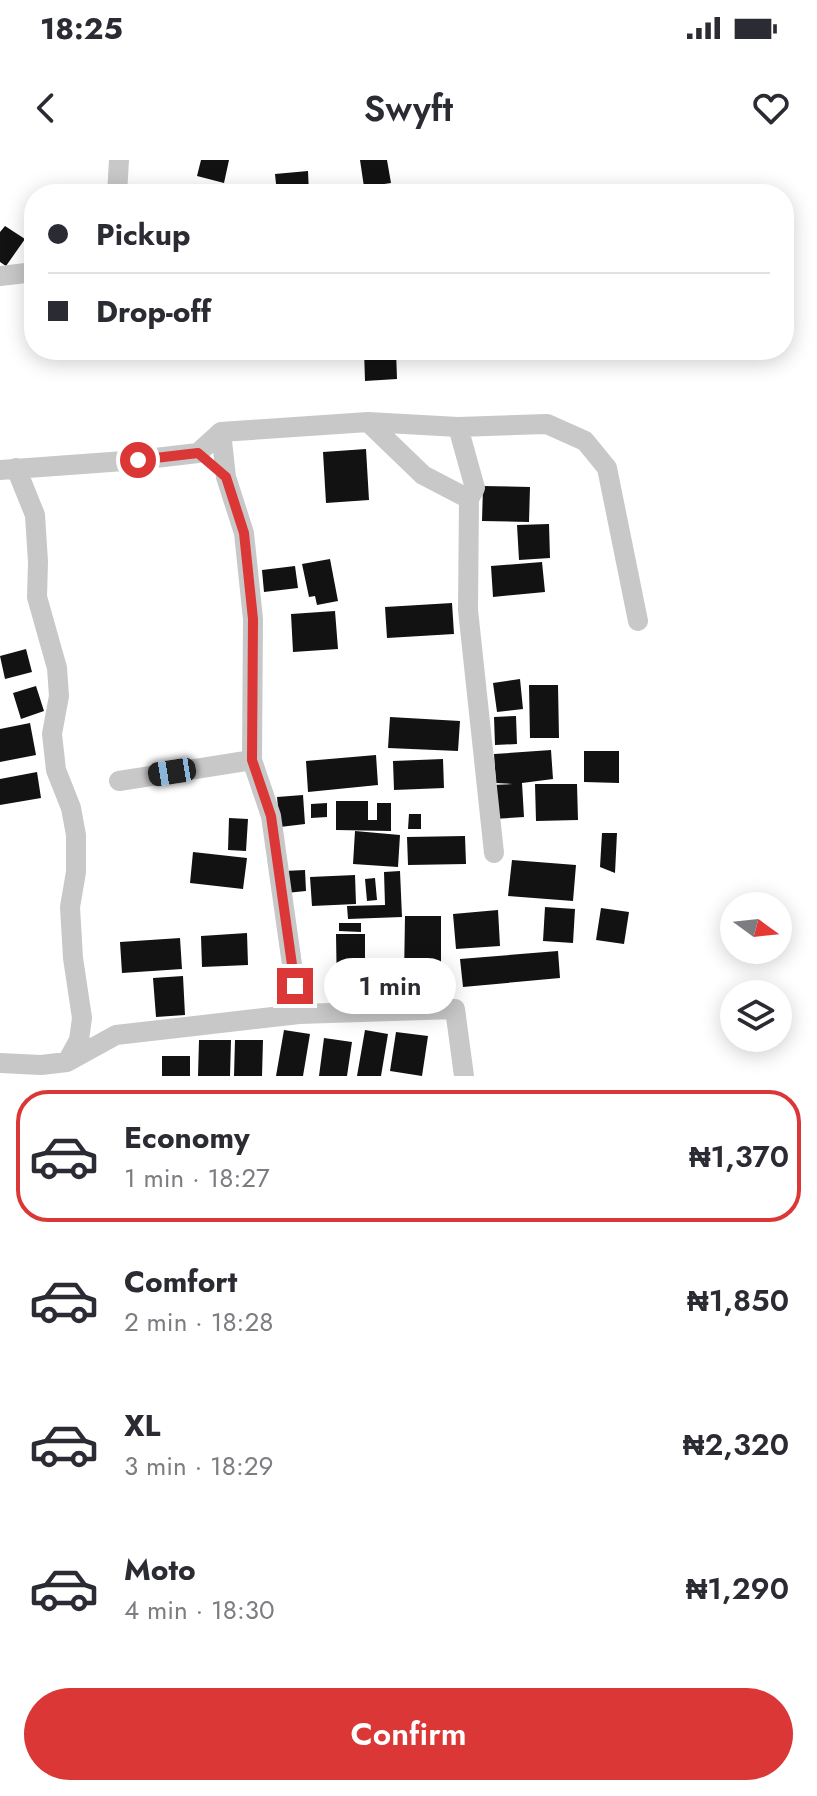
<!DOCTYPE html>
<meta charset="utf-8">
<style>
body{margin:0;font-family:Jost,sans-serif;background:#f7f7f7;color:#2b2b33;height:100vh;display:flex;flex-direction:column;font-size:30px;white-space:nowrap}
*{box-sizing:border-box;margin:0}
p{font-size:26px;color:#7c7c81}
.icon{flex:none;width:44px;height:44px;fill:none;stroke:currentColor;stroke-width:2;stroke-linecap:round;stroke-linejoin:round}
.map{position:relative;height:916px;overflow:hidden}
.panel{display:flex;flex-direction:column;background:#fff;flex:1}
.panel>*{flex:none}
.guide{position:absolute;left:24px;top:24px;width:770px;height:176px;border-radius:32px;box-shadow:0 4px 20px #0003;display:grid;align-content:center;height:176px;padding:0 24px;background:#fff}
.needle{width:52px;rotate:105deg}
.tools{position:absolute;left:720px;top:732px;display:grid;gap:16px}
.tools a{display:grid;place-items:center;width:72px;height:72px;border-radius:50%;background:#fff;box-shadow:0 4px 20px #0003;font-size:40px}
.end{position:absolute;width:36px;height:36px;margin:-18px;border:10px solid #da3736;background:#fff;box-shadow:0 0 0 4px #fff}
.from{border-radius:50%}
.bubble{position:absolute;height:56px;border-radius:28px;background:#fff;box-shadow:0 4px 20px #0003;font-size:26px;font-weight:600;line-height:56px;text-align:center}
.car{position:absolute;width:24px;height:48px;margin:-24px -12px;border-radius:10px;box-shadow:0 0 6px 2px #0007;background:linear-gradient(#222 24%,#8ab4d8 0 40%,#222 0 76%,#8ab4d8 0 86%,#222 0)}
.guide b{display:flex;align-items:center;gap:28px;height:76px;font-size:30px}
.guide b+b{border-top:2px solid #e1e1e2}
.guide i{width:20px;height:20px;background:#2b2b33}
ul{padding:14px 0 0;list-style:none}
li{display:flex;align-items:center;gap:24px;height:132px;margin:0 16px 12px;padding:0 8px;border:4px solid transparent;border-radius:32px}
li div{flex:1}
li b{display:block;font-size:30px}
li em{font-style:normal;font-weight:600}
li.selected{border-color:#da3736}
li>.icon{width:72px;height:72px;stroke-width:1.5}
.cta{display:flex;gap:16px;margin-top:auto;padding:16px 24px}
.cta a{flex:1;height:92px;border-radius:48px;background:#da3736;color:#fff;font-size:32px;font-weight:600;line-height:92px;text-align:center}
.status{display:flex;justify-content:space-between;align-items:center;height:56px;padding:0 40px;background:#fff;direction:ltr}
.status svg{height:22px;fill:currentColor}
header{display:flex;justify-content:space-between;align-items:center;height:104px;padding:0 24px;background:#fff;font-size:36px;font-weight:600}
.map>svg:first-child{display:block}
</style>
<div class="status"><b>18:25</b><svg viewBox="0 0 49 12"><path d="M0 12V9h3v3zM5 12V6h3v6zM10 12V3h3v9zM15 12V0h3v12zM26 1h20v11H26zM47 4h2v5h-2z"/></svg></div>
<header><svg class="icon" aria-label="back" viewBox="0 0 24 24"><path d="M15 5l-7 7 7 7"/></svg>Swyft<svg class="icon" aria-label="heart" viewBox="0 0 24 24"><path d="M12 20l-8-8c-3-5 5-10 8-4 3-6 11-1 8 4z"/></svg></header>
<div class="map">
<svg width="817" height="916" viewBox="0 0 817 916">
<rect width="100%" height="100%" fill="#fff"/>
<!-- building -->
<path fill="#121212" d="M201 0H229L224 23 197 16Z
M360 0H387L391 23 364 27Z
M308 11 309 34H277L275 14Z
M5 66 25 79 6 106 0 102V72Z
M364 190H396L397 219 365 221Z
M366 289 369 340 326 343 323 292Z
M483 326 530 327 529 362 482 361Z
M549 364 550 398 519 400 517 365Z
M330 399 338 441 317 445 315 436 309 437 302 404Z
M542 402 545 432 493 437 491 406Z
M295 406 298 428 264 432 262 410Z
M452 443 454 474 387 478 385 447Z
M335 451 338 489 293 492 291 454Z
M26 489 32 512 5 519 0 496Z
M520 519 523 549 497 552 493 523Z
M529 525H558L559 578H530Z
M36 526 44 551 21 559 13 533Z
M516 556 517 584 495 585 494 557Z
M390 557 460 561 458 591 388 588Z
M30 563 36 595 0 602V569Z
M551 590 553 619 522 623 524 657 493 659 491 625 513 624 496 623 494 594Z
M584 591H619V623L584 622Z
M376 595 378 625 308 632 306 601Z
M443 599 444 628 394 630 393 601Z
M37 612 41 638 0 645V619Z
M535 624H577L578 660 536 661Z
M303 635 305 664 280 667 277 637Z
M336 641H368V660H377V643H391V671L336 670Z
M327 643V657L311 658V644Z
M409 654H421V669H408Z
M229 658 248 659 246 691 228 690Z
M355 671 400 675 398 707 353 704Z
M602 673H617L615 713 600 707Z
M465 676 466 704 408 705 407 677Z
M193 692 247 698 243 729 190 723Z
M512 700 576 705 573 741 508 736Z
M305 710 306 731 286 733 284 711Z
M400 711 402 757 348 759 347 746 385 745 384 712Z
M355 715 356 744 312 746 310 717Z
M375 718 377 740 367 741 365 719Z
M545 747 575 749 573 783 543 781Z
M601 748 629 752 624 784 596 780Z
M498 750 500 786 456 789 453 754Z
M405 756H441V817H404Z
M339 763H361V772L339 771Z
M247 773 248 805 202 807 201 776Z
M336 774H365V834H337Z
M180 778 182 809 122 813 120 782Z
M558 791 560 818 463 827 460 799Z
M183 816 185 855 156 857 153 818Z
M284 870 310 874 303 916H276Z
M365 870 388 874 381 916H357Z
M396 872 428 876 422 916 390 911Z
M324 878 352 882 347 916H319Z
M199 880H231L230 916H198Z
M235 880H263L262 916H234Z
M162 896H190V916H162Z"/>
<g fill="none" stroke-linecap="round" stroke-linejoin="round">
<!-- minor -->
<path stroke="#c8c8c8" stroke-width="20" d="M117 34 119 0
M0 116 34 112
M368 262 458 267 547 264 585 281 607 308 638 461
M458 267 475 328 469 339 468 450 494 693
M221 272 226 317 244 373 253 459 252 600 271 656 299 854
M16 308 35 355 38 402 37 437 57 508 59 536 52 574 56 610 71 648 76 675V712L70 747 73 798 82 858 79 880 67 902
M0 310 138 300 198 293 221 272 368 262 423 315 469 339
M119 621 252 600
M0 903 41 905 67 902 116 875 299 854 455 849 464 916"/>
</g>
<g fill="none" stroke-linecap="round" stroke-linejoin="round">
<!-- route -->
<path stroke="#da3736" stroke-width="10" d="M138 300 198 293 226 317 244 373 253 459 252 600 271 656 295 826"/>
</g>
</svg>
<div class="tools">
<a><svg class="needle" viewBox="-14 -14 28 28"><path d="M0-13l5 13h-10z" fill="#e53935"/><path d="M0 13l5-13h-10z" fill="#7c7c81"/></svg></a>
<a><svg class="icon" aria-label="layers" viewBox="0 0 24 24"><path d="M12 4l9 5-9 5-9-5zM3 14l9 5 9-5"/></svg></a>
</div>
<i class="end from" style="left:138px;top:300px"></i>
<i class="end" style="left:295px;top:826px"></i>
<div class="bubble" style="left:324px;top:798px;width:132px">1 min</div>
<i class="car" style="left:172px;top:612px;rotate:261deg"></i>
<div class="guide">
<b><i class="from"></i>Pickup</b>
<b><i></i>Drop-off</b>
</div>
</div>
<section class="panel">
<ul>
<li class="selected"><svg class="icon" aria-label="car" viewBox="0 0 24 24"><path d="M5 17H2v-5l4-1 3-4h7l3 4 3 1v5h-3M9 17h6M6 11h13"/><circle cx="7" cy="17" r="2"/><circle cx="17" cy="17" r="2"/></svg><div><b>Economy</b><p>1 min · 18:27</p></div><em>₦1,370</em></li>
<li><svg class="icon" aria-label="car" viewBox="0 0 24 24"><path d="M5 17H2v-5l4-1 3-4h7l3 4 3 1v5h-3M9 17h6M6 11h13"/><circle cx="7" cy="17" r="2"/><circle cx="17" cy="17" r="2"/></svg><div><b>Comfort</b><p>2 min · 18:28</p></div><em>₦1,850</em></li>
<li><svg class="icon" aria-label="car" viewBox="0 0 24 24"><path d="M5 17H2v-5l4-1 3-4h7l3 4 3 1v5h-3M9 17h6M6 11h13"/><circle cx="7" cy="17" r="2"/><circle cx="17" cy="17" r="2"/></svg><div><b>XL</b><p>3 min · 18:29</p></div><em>₦2,320</em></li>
<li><svg class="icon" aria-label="car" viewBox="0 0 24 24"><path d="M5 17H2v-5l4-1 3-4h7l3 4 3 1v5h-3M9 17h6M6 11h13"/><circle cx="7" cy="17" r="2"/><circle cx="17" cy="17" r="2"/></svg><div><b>Moto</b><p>4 min · 18:30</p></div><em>₦1,290</em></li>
</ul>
<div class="cta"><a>Confirm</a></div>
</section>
